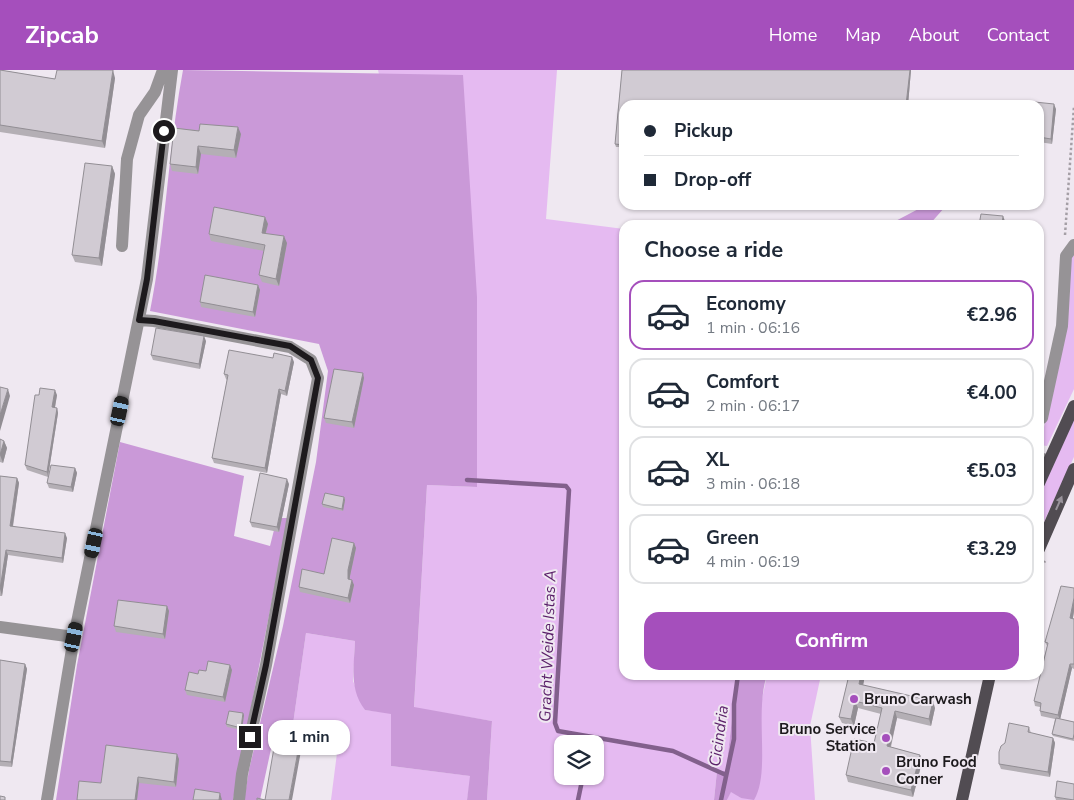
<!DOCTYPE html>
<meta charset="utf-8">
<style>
body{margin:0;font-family:"Nunito Sans",sans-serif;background:#f6f6f7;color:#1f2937;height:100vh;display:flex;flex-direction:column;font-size:19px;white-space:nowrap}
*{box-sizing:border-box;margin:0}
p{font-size:16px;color:#747a83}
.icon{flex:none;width:28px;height:28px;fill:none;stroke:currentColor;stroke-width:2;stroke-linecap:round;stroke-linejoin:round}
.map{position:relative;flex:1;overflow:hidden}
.side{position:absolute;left:619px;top:150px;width:425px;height:460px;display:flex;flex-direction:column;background:#fff;border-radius:15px;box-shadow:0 1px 4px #0004}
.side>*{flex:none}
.top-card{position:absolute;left:619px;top:30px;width:425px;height:110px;border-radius:15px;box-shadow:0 1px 4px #0004;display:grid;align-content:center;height:110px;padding:0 25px;background:#fff}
.buttons{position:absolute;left:554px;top:665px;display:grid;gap:10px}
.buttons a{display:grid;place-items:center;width:50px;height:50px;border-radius:10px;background:#fff;box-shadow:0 1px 4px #0004;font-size:25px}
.end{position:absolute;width:22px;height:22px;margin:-11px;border:6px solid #1d1a1d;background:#fff;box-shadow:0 0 0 2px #fff}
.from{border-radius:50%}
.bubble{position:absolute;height:35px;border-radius:15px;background:#fff;box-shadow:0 1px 4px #0004;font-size:16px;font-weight:700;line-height:35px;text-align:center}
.car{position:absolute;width:15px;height:30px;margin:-15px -8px;border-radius:6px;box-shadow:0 0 4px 1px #0007;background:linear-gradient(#222 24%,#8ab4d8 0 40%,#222 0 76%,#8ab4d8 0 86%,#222 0)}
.top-card b{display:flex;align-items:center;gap:18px;height:48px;font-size:19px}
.top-card b+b{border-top:1px solid #e0e1e3}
.top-card i{width:12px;height:12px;background:#1f2937}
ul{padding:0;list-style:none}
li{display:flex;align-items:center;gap:15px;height:70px;margin:0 10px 8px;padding:0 15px;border:2px solid #e0e1e3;border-radius:15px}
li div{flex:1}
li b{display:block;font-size:19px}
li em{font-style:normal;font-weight:700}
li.active{border-color:#a54fbc}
li>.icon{width:45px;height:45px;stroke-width:1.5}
h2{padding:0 25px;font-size:22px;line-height:60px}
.cta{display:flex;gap:10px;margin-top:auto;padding:10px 25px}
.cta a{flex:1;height:58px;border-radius:15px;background:#a54fbc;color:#fff;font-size:20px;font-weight:700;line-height:58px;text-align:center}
header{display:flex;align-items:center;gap:30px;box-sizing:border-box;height:70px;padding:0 25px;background:#a54fbc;color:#fff}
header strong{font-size:24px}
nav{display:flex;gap:28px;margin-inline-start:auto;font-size:18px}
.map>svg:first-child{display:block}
</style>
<header>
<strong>Zipcab</strong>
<nav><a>Home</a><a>Map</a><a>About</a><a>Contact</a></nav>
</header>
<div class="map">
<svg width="1074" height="730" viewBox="0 0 1074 730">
<rect width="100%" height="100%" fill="#efe8f1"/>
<!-- green -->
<path fill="#e5baf1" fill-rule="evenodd" d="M378 0H557L546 149 624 159V605H737L726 701H717L714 730H487L492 651 414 638 427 415 477 417ZM562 674H595V706H562Z
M1074 185V319L1047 376 1040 375 1067 253 1071 188Z
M1074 343V387L1042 456 1039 454V427L1050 394Z
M306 563 355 571 353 611 365 640 391 643V696L471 706 467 730H331L338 675 291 668Z
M767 605H821L810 656 815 730H727L731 721 741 728 761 705 760 639Z"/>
<!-- forest -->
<path fill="#ca99d8" d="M183 0 463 5 477 227V417L427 415 414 637 492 651 487 730H467L470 706 391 696V644L365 640C349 619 354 597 355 571L306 563 291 668 274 665 260 730H244L249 700 283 556 316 392 328 301 319 274 150 241C166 161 168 80 183 0Z
M926 135H944L945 137 929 155H888Z
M120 372 244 406 234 466 270 476 277 448H288L233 730H56L77 595Z
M737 605H767C754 643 771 702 754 730L741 728 731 722 727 730H714L717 701H726Z"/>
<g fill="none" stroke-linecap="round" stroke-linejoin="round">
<!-- stream -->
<path stroke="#82608c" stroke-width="4.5" d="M467 410 566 416 569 420 555 653 558 661 673 681 726 705
M578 730 583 706
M721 730 734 669V634L738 605"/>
<!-- path -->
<path stroke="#a59fa6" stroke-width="2.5" stroke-dasharray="2.5 2.5" stroke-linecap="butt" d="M1065 165 1074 36
M1039 501 1045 491"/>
<!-- minor -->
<path stroke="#969396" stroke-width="12" d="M122 176 127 89 139 45 155 22 163 0
M139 250 154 251 290 277 311 290 318 308 266 595 242 704 239 730
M1042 348 1062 256 1066 186 1074 175
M1039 388 1047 390
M0 557 74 567
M47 730 74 567 147 209 172 0"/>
<!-- major -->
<path stroke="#514c52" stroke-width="12" d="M1039 413 1074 336
M1039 479 1074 399
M962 730 990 605"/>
</g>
<!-- wall -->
<path fill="#b4afb5" d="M0 0 55 9 115 8 105 78 0 62Z
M622 0H911L908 35H624V77H616L615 74Z
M1039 35 1056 39 1052 74 1039 72Z
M174 58 241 64 236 88 201 84 198 104 172 101 170 94Z
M112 96 115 104 102 196 75 192 72 185Z
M265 147 268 154 266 163 287 173 279 216 262 212 259 205 264 181 211 171 209 164Z
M258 215 260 220 255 247 201 237 200 232Z
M206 271 200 299 153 290 151 285Z
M294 292 287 326 281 324 267 403 214 393 212 388 227 310 226 309 224 304Z
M364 308 354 358 326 353 324 348Z
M39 325H57L55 338H57L58 343 48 406 75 398 77 403 73 422 49 418 47 413 48 407 27 400 25 395Z
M0 369 4 371 7 378 3 393 0 392Z
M0 406 17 408 19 413 13 457 67 468 63 493 8 485 2 526H0Z
M289 414 279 462 252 457 250 452Z
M344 427 345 430 343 441 323 437 322 434Z
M354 473 356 478 350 506V510L354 515 350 533 300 522 299 517 324 504Z
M1074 518V542L1073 548 1074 549V599L1072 598 1060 649 1074 652V671L1053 666 1052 664 1055 649 1041 646 1040 641V637L1035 636 1034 631 1047 576 1045 572Z
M167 536 169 541 165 569 116 562 114 556Z
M0 590 25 594 27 599 12 697 0 696Z
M232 600 225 632 187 625 185 620 198 604 206 601Z
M849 605H865L863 615 935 638 931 656 897 648 891 677 920 685 922 692 913 727 848 712 846 705 874 673 881 644 858 638 854 656 842 653 839 647Z
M244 645 242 660 227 657 226 654Z
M1029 657 1031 663 1053 668 1055 673 1050 707 1001 699 999 694Z
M179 689 176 717 139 713 137 730H77L101 713Z
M1055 727 1074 730H1056Z"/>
<!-- shaded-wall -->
<path fill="#928e94" d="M113 0 115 8 105 78 102 71Z
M910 0H911L908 35H906Z
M1054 34 1056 39 1052 74 1051 69Z
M238 57 241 64 236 88 234 80Z
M198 76 201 84 198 104 196 97Z
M112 96 115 104 102 196 99 188Z
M1003 146 1005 151 1004 155H1002Z
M265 147 268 154 264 169 262 163Z
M284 166 287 173 279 216 276 209Z
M258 215 260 220 255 247 253 242Z
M204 266 206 271 200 299 199 294Z
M292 287 294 292 287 326 285 321Z
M363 303 364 308 354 358 352 352Z
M8 319 10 326 0 361V345Z
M279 319 281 324 267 403 265 398Z
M55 320 57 325 54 342 52 337Z
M57 338 58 343 48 407 47 402Z
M4 371 7 378 3 393 0 385Z
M75 398 77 403 73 422 71 417Z
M17 408 19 413 12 461 10 456Z
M287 409 289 414 279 462 277 457Z
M344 427 345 430 343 441 342 439Z
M65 463 67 468 63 493 62 488Z
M354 473 356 478 350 506 349 514 348 509V500Z
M6 480 8 485 2 526 0 519Z
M352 510 354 515 350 533 348 528Z
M1074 528V541L1072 553 1070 548Z
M167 536 169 541 165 569 163 564Z
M25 594 27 599 12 697 11 692Z
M1070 594 1072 598 1060 650 1058 645Z
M230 595 232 600 225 632 223 627Z
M861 605H865L862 621 859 614Z
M855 631 858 638 854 656 851 649Z
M933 631 935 638 931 656 929 649Z
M895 641 897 648 889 683 887 676Z
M243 643 244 645 242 660 241 658Z
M301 665 303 670 292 730H289Z
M1053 668 1055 673 1050 707 1048 702Z
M177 684 179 689 176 717 174 712Z
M920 685 922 692 913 727 911 720Z
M138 707 139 713 137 730H135Z
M220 723 222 730H219Z"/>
<!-- building -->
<path fill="#d1cbd3" stroke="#928e94" d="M0 0 55 9 57 0H113L102 71 0 55Z
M622 0H910L906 35H624V75L615 74Z
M1025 31 1054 34 1051 69 1039 67V35H1024Z
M200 54 238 57 234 80 198 76 196 97 170 94 174 58 199 61Z
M85 93 112 96 99 188 72 185Z
M214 137 265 147 262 163 284 166 276 209 259 205 265 175 209 164Z
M981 144 1003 146 1002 155H979Z
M205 205 258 215 253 242 200 232Z
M156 258 204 266 199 294 151 285Z
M229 280 273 288 274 283 292 287 285 321 279 319 265 398 212 388 228 305 224 304Z
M334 299 363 303 352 352 324 348Z
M0 317 8 319 0 345Z
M40 318 55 320 52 337 57 338 47 402 25 395 35 325H39Z
M0 369 4 371 0 385Z
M51 395 75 398 71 417 47 413Z
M260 403 287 409 277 457 250 452Z
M0 406 17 408 10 456 65 463 62 488 6 480 0 519Z
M325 423 344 427 342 439 322 434Z
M332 468 354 473 348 500V509L352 510 348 528 299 517 302 499 324 504Z
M1061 516 1074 518V528L1070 548 1074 549V594H1070L1058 645 1040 641 1041 633 1034 631 1048 573 1045 572Z
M118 530 167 536 163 564 114 556Z
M0 590 25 594 11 692 0 691Z
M208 591 230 595 223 627 185 620 189 602 198 604 199 600 206 601Z
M849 605H861L859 614 933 631 929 649 895 641 887 676 920 685 911 720 846 705 854 669 874 673 882 638 855 631 851 649 839 647Z
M229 641 243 643 241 658 226 654Z
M1056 648 1074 652V664L1073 669 1052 664Z
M1009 653 1029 657 1028 662 1053 668 1048 702 999 694V682L1001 676 1005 673Z
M285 662 301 665 289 730H257V728L265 730 275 672 282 674Z
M106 675 177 684 174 712 138 707 135 730H77L79 711 101 713Z
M1057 711 1074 714V730L1055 727Z
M195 719 220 723 219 730H193Z
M0 726 5 727V730H0Z"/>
<!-- one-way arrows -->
<defs><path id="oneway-solid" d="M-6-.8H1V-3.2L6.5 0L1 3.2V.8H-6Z" transform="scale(1.25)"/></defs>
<use fill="#98929a" href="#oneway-solid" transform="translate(1059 433) rotate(-66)"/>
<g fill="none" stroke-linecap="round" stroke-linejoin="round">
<!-- route -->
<path stroke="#1d1a1d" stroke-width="6" d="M164 61 147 209 139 250 154 251 290 276 311 290 318 308 266 595 250 667"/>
</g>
<!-- markers -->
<g fill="#a54fbc" stroke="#efe8f1" stroke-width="2">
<circle cx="854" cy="629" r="5"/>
<circle cx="886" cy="668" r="5"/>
<circle cx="886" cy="701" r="5"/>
</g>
<g text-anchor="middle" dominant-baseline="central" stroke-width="4" stroke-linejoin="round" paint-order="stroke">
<!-- poi labels -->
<g font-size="15" font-weight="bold" fill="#1d1a1d" stroke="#efe8f1" text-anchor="start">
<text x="864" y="629">Bruno Carwash</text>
<text x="876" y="659" text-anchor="end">Bruno Service<tspan x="876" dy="17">Station</tspan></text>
<text x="896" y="692">Bruno Food<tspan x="896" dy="17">Corner</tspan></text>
</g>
<!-- water labels -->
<g font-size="16" font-style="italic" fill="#5a1f69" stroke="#efe8f1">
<text transform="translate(548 576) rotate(-88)">Gracht Weide Istas A</text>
<text transform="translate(719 666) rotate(-82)">Cicindria</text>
</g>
</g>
</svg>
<div class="buttons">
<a><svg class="icon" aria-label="layers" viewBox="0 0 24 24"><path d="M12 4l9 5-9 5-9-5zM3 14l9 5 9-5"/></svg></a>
</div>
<i class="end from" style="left:164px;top:61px"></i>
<i class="end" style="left:250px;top:667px"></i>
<div class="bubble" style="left:268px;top:650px;width:82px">1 min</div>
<i class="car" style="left:120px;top:341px;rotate:12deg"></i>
<i class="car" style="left:94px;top:473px;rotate:192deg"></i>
<i class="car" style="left:74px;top:567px;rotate:12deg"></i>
<div class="top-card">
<b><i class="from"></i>Pickup</b>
<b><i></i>Drop-off</b>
</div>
<section class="side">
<h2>Choose a ride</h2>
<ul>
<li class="active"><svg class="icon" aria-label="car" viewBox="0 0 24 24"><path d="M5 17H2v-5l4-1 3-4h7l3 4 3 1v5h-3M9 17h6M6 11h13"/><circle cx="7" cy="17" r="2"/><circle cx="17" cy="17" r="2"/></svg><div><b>Economy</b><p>1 min · 06:16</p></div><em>€2.96</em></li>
<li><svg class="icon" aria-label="car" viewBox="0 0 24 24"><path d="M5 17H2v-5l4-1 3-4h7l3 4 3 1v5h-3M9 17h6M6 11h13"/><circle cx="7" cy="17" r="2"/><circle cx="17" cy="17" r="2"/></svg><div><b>Comfort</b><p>2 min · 06:17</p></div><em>€4.00</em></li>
<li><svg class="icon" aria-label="car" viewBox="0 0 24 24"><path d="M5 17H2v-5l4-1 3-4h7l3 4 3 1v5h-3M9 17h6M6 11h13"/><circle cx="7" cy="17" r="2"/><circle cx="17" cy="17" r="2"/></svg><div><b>XL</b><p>3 min · 06:18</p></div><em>€5.03</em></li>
<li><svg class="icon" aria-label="car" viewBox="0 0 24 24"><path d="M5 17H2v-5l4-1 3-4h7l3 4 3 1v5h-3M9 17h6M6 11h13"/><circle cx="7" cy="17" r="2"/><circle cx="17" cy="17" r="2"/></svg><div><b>Green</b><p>4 min · 06:19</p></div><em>€3.29</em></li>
</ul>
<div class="cta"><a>Confirm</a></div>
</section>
</div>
